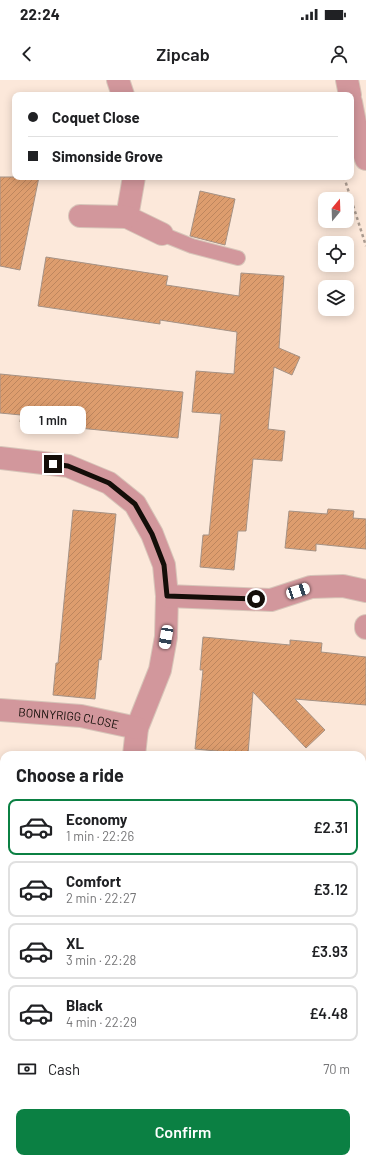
<!DOCTYPE html>
<meta charset="utf-8">
<style>
body{margin:0;font-family:Barlow,sans-serif;background:#f2f2f2;color:#202124;height:100vh;display:flex;flex-direction:column;font-size:15px;white-space:nowrap}
*{box-sizing:border-box;margin:0}
p{font-size:13px;color:#757577}
.icon{flex:none;width:22px;height:22px;fill:none;stroke:currentColor;stroke-width:2;stroke-linecap:round;stroke-linejoin:round}
.map{position:relative;flex:1;overflow:hidden}
.side{position:absolute;left:0px;top:671px;width:366px;height:412px;display:flex;flex-direction:column;background:#fff;border-radius:12px 12px 0 0;box-shadow:0 2px 10px #0003}
.side>*{flex:none}
.guide{position:absolute;left:12px;top:12px;width:342px;height:88px;border-radius:8px;box-shadow:0 2px 10px #0003;display:grid;align-content:center;height:88px;padding:0 16px;background:#fff}
.needle{width:26px;rotate:19deg}
.fabs{position:absolute;left:318px;top:112px;display:grid;gap:8px}
.fabs a{display:grid;place-items:center;width:36px;height:36px;border-radius:8px;background:#fff;box-shadow:0 2px 10px #0003;font-size:20px}
.end{position:absolute;width:18px;height:18px;margin:-9px;border:5px solid #140e09;background:#fff;box-shadow:0 0 0 2px #fff}
.from{border-radius:50%}
.bubble{position:absolute;height:28px;border-radius:8px;background:#fff;box-shadow:0 2px 10px #0003;font-size:13px;font-weight:600;line-height:28px;text-align:center}
.car{position:absolute;width:12px;height:24px;margin:-12px -6px;border-radius:5px;box-shadow:0 0 3px 1px #0007;background:linear-gradient(#fff 24%,#345 0 40%,#fff 0 76%,#345 0 86%,#fff 0)}
.guide b{display:flex;align-items:center;gap:14px;height:38px;font-size:15px}
.guide b+b{border-top:1px solid #e0e0e0}
.guide i{width:10px;height:10px;background:#202124}
ul{padding:0;list-style:none}
li{display:flex;align-items:center;gap:12px;height:56px;margin:0 8px 6px;padding:0 8px;border:2px solid #e0e0e0;border-radius:8px}
li div{flex:1}
li b{display:block;font-size:15px}
li em{font-style:normal;font-weight:600}
li.selected{border-color:#0b8043}
li>.icon{width:36px;height:36px;stroke-width:1.5}
h2{padding:0 16px;font-size:18px;line-height:48px}
.pay{display:flex;align-items:center;gap:10px;height:44px;padding:0 16px;font-size:15px}
.pay p{margin-inline-start:auto}
.action{display:flex;gap:8px;margin-top:auto;padding:8px 16px}
.action a{flex:1;height:46px;border-radius:8px;background:#0b8043;color:#fff;font-size:16px;font-weight:600;line-height:46px;text-align:center}
.status{display:flex;justify-content:space-between;align-items:center;height:28px;padding:0 20px;background:#fff;direction:ltr}
.status svg{height:11px;fill:currentColor}
header{display:flex;justify-content:space-between;align-items:center;height:52px;padding:0 16px;background:#fff;font-size:18px;font-weight:600}
.map>svg:first-child{display:block}
</style>
<div class="status"><b>22:24</b><svg viewBox="0 0 49 12"><path d="M0 12V9h3v3zM5 12V6h3v6zM10 12V3h3v9zM15 12V0h3v12zM26 1h20v11H26zM47 4h2v5h-2z"/></svg></div>
<header><svg class="icon" aria-label="back" viewBox="0 0 24 24"><path d="M15 5l-7 7 7 7"/></svg>Zipcab<svg class="icon" aria-label="person" viewBox="0 0 24 24"><circle cx="12" cy="8" r="4"/><path d="M4 21q1-7 8-7t8 7"/></svg></header>
<div class="map">
<svg width="366" height="1083" viewBox="0 0 366 1083">
<defs>
<pattern id="building-hatch" width="6" height="6" patternUnits="userSpaceOnUse"><rect width="6" height="6" fill="#dd9d6e"/><path d="M-1 1l2-2M0 6l6-6M5 7l2-2" fill="none" stroke="#bd865e"/></pattern>
</defs>
<rect width="100%" height="100%" fill="#fce8da"/>
<!-- building -->
<path fill="url(#building-hatch)" stroke="#a59285" d="M0 97H39L20 190 0 186Z
M200 111 235 119 225 165 190 156Z
M46 177 168 196 166 205 239 216 241 193 284 196 279 268 300 277 292 295 274 287 268 349 285 351 282 381 253 379 246 451H238L234 490 200 487 203 455H209L221 334 192 332 196 291 234 294 237 252 160 240V244L38 226Z
M0 294 183 312 178 358 20 342 21 335 0 333Z
M328 429 354 431 353 438 366 439V469L316 464V471L285 468 289 431 327 434Z
M73 430 116 434 101 580 99 579 95 619 53 615 56 583H58Z
M203 557 290 565V560L322 563 321 572 366 577V625L295 619 325 650 306 668 253 612 248 674 195 669 203 590H200Z"/>
<g fill="none" stroke-linecap="round" stroke-linejoin="round">
<defs>
<path id="service" d="M162 154 192 166 238 178"/>
<g id="minor">
<path d="M118 0 123 15"/>
<path d="M134 97 127 137 162 154"/>
<path d="M80 136 127 137"/>
<path d="M0 378 68 386 109 403 135 424 152 454 164 485 167 516 166 557 160 590 137 648 134 675"/>
<path d="M167 516 271 520 311 507 343 506 366 511"/>
<path d="M366 548V546"/>
<path id="s1" d="M0 630 81 636 137 648"/>
<path d="M362 799H366"/>
<path d="M0 947 4 948"/>
<path d="M362 960H366"/>
</g>
<path id="tertiary" d="M347 0 350 15
M351 22 357 53 366 79"/>
</defs>
<!-- service casing -->
<use href="#service" stroke="#d7c5b9" stroke-width="16"/>
<!-- minor casing -->
<use href="#minor" stroke="#d7c5b9" stroke-width="24"/>
<!-- tertiary casing -->
<use href="#tertiary" stroke="#d7c5b9" stroke-width="24"/>
<!-- path -->
<path stroke="#a99a8f" stroke-width="2.5" stroke-dasharray="3 3" stroke-linecap="butt" d="M344 97 366 166
M0 917H4
M362 925H366
M0 978H4
M362 1004H366"/>
<!-- service -->
<use href="#service" stroke="#d2979c" stroke-width="14"/>
<!-- minor -->
<use href="#minor" stroke="#d2979c" stroke-width="22"/>
<!-- tertiary -->
<use href="#tertiary" stroke="#d2979c" stroke-width="22"/>
</g>
<g fill="none" stroke-linecap="round" stroke-linejoin="round">
<!-- route -->
<path stroke="#140e09" stroke-width="5" d="M53 384 68 386 109 403 135 424 152 454 164 485 167 516 256 519"/>
</g>
<g text-anchor="middle" dominant-baseline="central" stroke-width="3" stroke-linejoin="round" paint-order="stroke">
<!-- street labels -->
<g font-size="12" fill="#140e09" stroke="#fff">
<text stroke="none"><textPath href="#s1" startOffset="69">BONNYRIGG CLOSE</textPath></text>
</g>
</g>
</svg>
<div class="fabs">
<a><svg class="needle" viewBox="-14 -14 28 28"><path d="M0-13l5 13h-10z" fill="#e53935"/><path d="M0 13l5-13h-10z" fill="#757577"/></svg></a>
<a><svg class="icon" aria-label="locate" viewBox="0 0 24 24"><circle cx="12" cy="12" r="6"/><path d="M12 2v4M12 18v4M2 12h4M18 12h4"/></svg></a>
<a><svg class="icon" aria-label="layers" viewBox="0 0 24 24"><path d="M12 4l9 5-9 5-9-5zM3 14l9 5 9-5"/></svg></a>
</div>
<i class="end from" style="left:256px;top:519px"></i>
<i class="end" style="left:53px;top:384px"></i>
<div class="bubble" style="left:20px;top:326px;width:66px">1 min</div>
<i class="car" style="left:298px;top:511px;rotate:72deg"></i>
<i class="car" style="left:166px;top:557px;rotate:190deg"></i>
<div class="guide">
<b><i class="from"></i>Coquet Close</b>
<b><i></i>Simonside Grove</b>
</div>
<section class="side">
<h2>Choose a ride</h2>
<ul>
<li class="selected"><svg class="icon" aria-label="car" viewBox="0 0 24 24"><path d="M5 17H2v-5l4-1 3-4h7l3 4 3 1v5h-3M9 17h6M6 11h13"/><circle cx="7" cy="17" r="2"/><circle cx="17" cy="17" r="2"/></svg><div><b>Economy</b><p>1 min · 22:26</p></div><em>£2.31</em></li>
<li><svg class="icon" aria-label="car" viewBox="0 0 24 24"><path d="M5 17H2v-5l4-1 3-4h7l3 4 3 1v5h-3M9 17h6M6 11h13"/><circle cx="7" cy="17" r="2"/><circle cx="17" cy="17" r="2"/></svg><div><b>Comfort</b><p>2 min · 22:27</p></div><em>£3.12</em></li>
<li><svg class="icon" aria-label="car" viewBox="0 0 24 24"><path d="M5 17H2v-5l4-1 3-4h7l3 4 3 1v5h-3M9 17h6M6 11h13"/><circle cx="7" cy="17" r="2"/><circle cx="17" cy="17" r="2"/></svg><div><b>XL</b><p>3 min · 22:28</p></div><em>£3.93</em></li>
<li><svg class="icon" aria-label="car" viewBox="0 0 24 24"><path d="M5 17H2v-5l4-1 3-4h7l3 4 3 1v5h-3M9 17h6M6 11h13"/><circle cx="7" cy="17" r="2"/><circle cx="17" cy="17" r="2"/></svg><div><b>Black</b><p>4 min · 22:29</p></div><em>£4.48</em></li>
</ul>
<div class="pay"><svg class="icon" aria-label="cash" viewBox="0 0 24 24"><path d="M3 7h18v10H3z"/><circle cx="12" cy="12" r="2"/></svg>Cash<p>70 m</p></div>
<div class="action"><a>Confirm</a></div>
</section>
</div>
